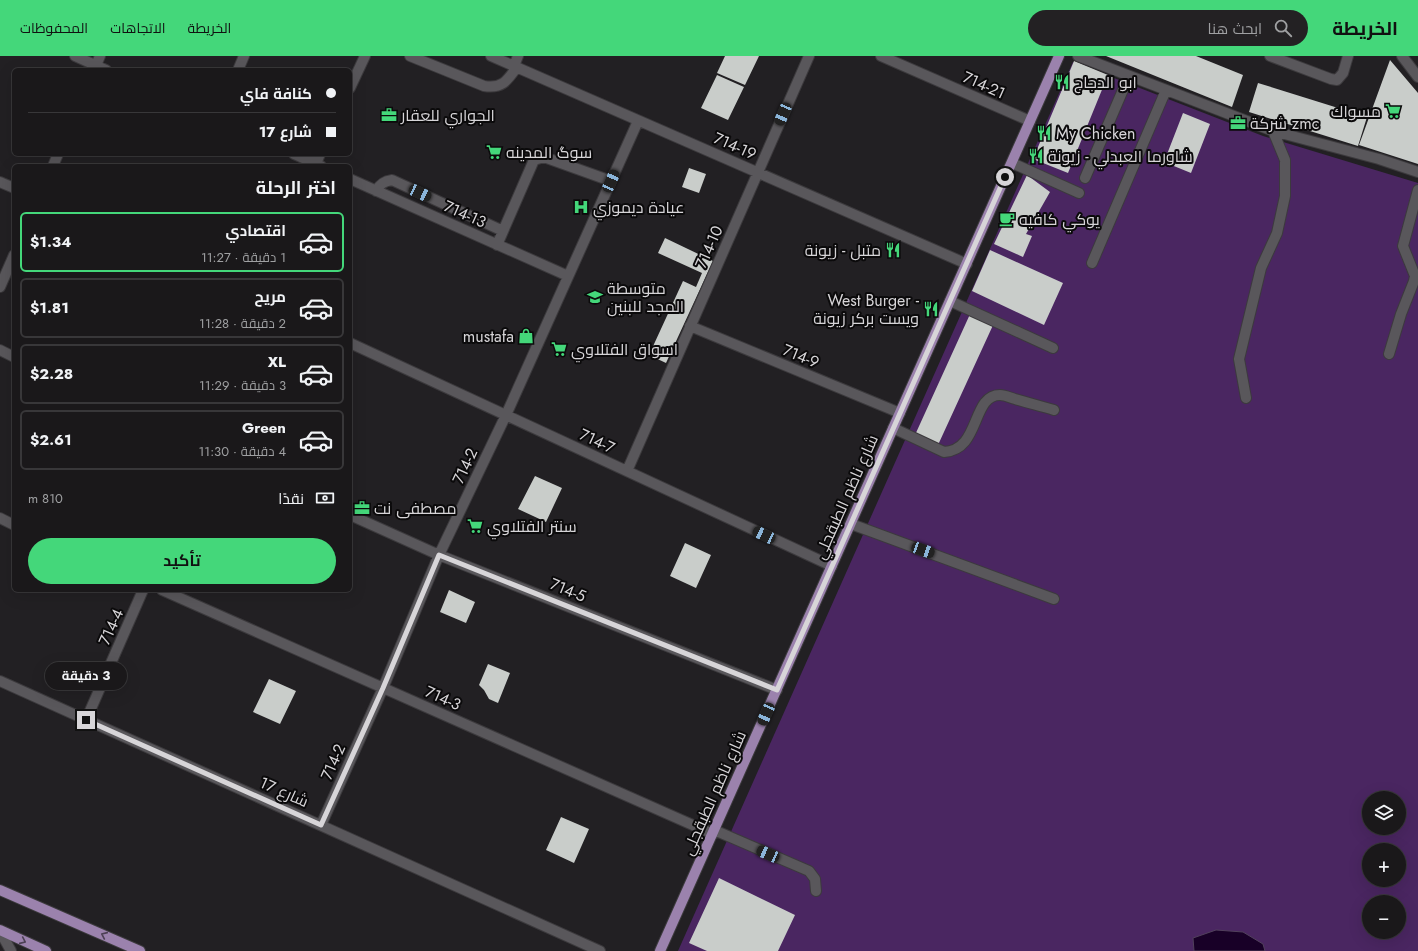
<!DOCTYPE html>
<html lang="ar">
<meta charset="utf-8">
<style>
body{margin:0;font-family:Jost,Cairo,sans-serif;background:#232123;color:#f1f3f6;direction:rtl;height:100vh;display:flex;flex-direction:column;font-size:15px;white-space:nowrap}
*{box-sizing:border-box;margin:0}
p{font-size:13px;color:#9fa0a2}
.icon{flex:none;width:22px;height:22px;fill:none;stroke:currentColor;stroke-width:2;stroke-linecap:round;stroke-linejoin:round}
.map{position:relative;flex:1;overflow:hidden;direction:ltr}
.drawer{position:absolute;left:12px;top:108px;width:340px;height:428px;display:flex;flex-direction:column;background:#1a181a;border-radius:6px;box-shadow:0 4px 16px #0002,0 0 0 1px #383739;direction:rtl}
.drawer>*{flex:none}
.banner{position:absolute;left:12px;top:12px;width:340px;height:88px;border-radius:6px;box-shadow:0 4px 16px #0002,0 0 0 1px #383739;direction:rtl;display:grid;align-content:center;height:88px;padding:0 16px;background:#1a181a}
.fabs{position:absolute;left:1362px;top:735px;display:grid;gap:8px}
.fabs a{display:grid;place-items:center;width:44px;height:44px;border-radius:50%;background:#1a181a;box-shadow:0 4px 16px #0002,0 0 0 1px #383739;font-size:20px}
.end{position:absolute;width:18px;height:18px;margin:-9px;border:5px solid #d7d5d8;background:#111;box-shadow:0 0 0 2px #111}
.from{border-radius:50%}
.bubble{position:absolute;height:28px;border-radius:14px;background:#1a181a;box-shadow:0 4px 16px #0002,0 0 0 1px #383739;font-size:13px;font-weight:700;line-height:28px;text-align:center;direction:rtl}
.car{position:absolute;width:12px;height:24px;margin:-12px -6px;border-radius:5px;box-shadow:0 0 3px 1px #0007;background:linear-gradient(#222 24%,#8ab4d8 0 40%,#222 0 76%,#8ab4d8 0 86%,#222 0)}
.banner b{display:flex;align-items:center;gap:14px;height:38px;font-size:15px}
.banner b+b{border-top:1px solid #383739}
.banner i{width:10px;height:10px;background:#f1f3f6}
ul{padding:0;list-style:none}
li{display:flex;align-items:center;gap:12px;height:60px;margin:0 8px 6px;padding:0 8px;border:2px solid #383739;border-radius:6px}
li div{flex:1}
li b{display:block;font-size:15px}
li em{font-style:normal;font-weight:700}
li.on{border-color:#44d77a}
li>.icon{width:36px;height:36px;stroke-width:1.5}
h2{padding:0 16px;font-size:18px;line-height:48px}
.pay{display:flex;align-items:center;gap:10px;height:44px;padding:0 16px;font-size:15px}
.pay p{margin-inline-start:auto}
.cta{display:flex;gap:8px;margin-top:auto;padding:8px 16px}
.cta a{flex:1;height:46px;border-radius:24px;background:#44d77a;color:#111;font-size:16px;font-weight:700;line-height:46px;text-align:center}
header{display:flex;align-items:center;gap:24px;box-sizing:border-box;height:56px;padding:0 20px;background:#44d77a;color:#111}
header strong{font-size:19px}
nav{display:flex;gap:22px;margin-inline-start:auto;font-size:14px}
.search{width:280px;height:36px;background:#232123;display:flex;align-items:center;gap:10px;box-sizing:border-box;padding:0 14px;border-radius:22px;color:#9fa0a2;font-size:15px}
.map>svg:first-child{display:block}
</style>
<header>
<strong>الخريطة</strong>
<div class="search"><svg class="icon" aria-label="search" viewBox="0 0 24 24"><circle cx="10" cy="10" r="6"/><path d="M15 15l6 6"/></svg>ابحث هنا</div>
<nav><a>الخريطة</a><a>الاتجاهات</a><a>المحفوظات</a></nav>
</header>
<div class="map">
<svg width="1418" height="895" viewBox="0 0 1418 895">
<rect width="100%" height="100%" fill="#222023"/>
<!-- green -->
<path fill="#4a2661" fill-rule="evenodd" d="M1073 6 1263 80 1418 127V895H678ZM1369 742H1399V772H1369ZM1369 794H1399V824H1369ZM1369 846H1399V876H1369Z"/>
<!-- water -->
<path fill="#180027" stroke="#51405c" d="M1216 874 1243 876 1263 888 1265 895H1194L1193 882Z"/>
<!-- building -->
<path fill="#c9cdca" d="M725 0H759L745 29 717 17Z
M1106 0H1196L1243 19 1232 51Z
M1390 4 1418 37V108L1359 89Z
M1074 5 1108 19 1068 117 1033 103Z
M717 19 744 31 728 64 701 52Z
M1258 27 1367 61 1358 90 1249 56Z
M1183 57 1210 68 1191 117 1164 106Z
M689 112 706 118 699 137 682 131Z
M1027 119 1050 136 1026 178 1032 180 1023 201 994 188Z
M665 182 713 205 666 307 649 299 683 225 696 231 702 217 658 197Z
M990 194 1063 227 1044 269 972 235Z
M971 256 994 267 938 389 915 379Z
M535 420 562 432 546 466 518 453Z
M685 487 711 499 696 532 670 520Z
M449 534 475 546 466 567 440 556Z
M488 608 510 617 498 647 489 643 484 634 479 629Z
M269 623 296 635 280 668 253 656Z
M561 761 589 773 574 807 546 794Z
M719 822 795 859 778 895H707L689 887Z"/>
<g fill="none" stroke-linecap="round" stroke-linejoin="round">
<defs>
<path id="minor" d="M75 0 106 14
M410 0 484 30C502 33 507 25 517 11
M491 0 967 208
M881 0 1030 65
M1078 0 1273 75 1379 103 1418 116
M1270 0 1331 23 1337 24 1343 17 1348 0
M1402 0 1418 21
M514 10 518 0
M94 14 100 0
M238 14 244 0
M350 32 365 0
M294 98 321 110
M1012 107 1079 137
M316 108 320 98
M53 110 58 98
M1085 122 1129 20
M350 123 568 220
M0 126 14 132
M376 135C380 128 384 125 392 124L503 175
M497 189 534 104 544 101 611 125
M1092 207 1166 34
M0 231 14 199
M950 245 1053 292
M690 270 900 357
M350 287 832 510
M0 294 14 301
M1389 298 1401 258 1414 225 1415 220 1403 190 1418 134
M1246 342 1239 303 1261 212 1277 177 1285 140V104L1273 75
M893 372 944 396C981 394 971 339 1000 339 1005 339 1011 342 1015 343 1028 347 1041 350 1054 354
M627 415 809 0
M350 459 439 499 777 634
M0 462 14 469
M851 468 1054 543
M162 534 713 778
M0 625 600 895
M86 664 143 534
M321 769 383 632 439 499 506 359 638 65
M714 774 809 815 815 823 816 835
M0 875 11 895"/>
<path id="major" d="M0 834 140 895
M0 874 46 895
M660 895 1059 0"/>
</defs>
<!-- minor casing -->
<use href="#minor" stroke="#3c3a3d" stroke-width="12"/>
<!-- major casing -->
<use href="#major" stroke="#3c3a3d" stroke-width="12"/>
<!-- minor -->
<use href="#minor" stroke="#59575b" stroke-width="10"/>
<!-- major -->
<use href="#major" stroke="#9b82ad" stroke-width="10"/>
</g>
<!-- one-way arrows -->
<defs><path id="oneway-chevron" d="M-2-3.5L2.5 0L-2 3.5" fill="none" stroke-width="1.6" stroke-linecap="round" stroke-linejoin="round"/></defs>
<g stroke="#4c4054">
<use href="#oneway-chevron" transform="translate(104 879) rotate(-156)"/>
<use href="#oneway-chevron" transform="translate(23 885) rotate(24)"/>
</g>
<g fill="none" stroke-linecap="round" stroke-linejoin="round">
<!-- route -->
<path stroke="#d7d5d8" stroke-width="5" d="M86 664 321 769 383 632 439 499 777 634 1005 121"/>
</g>
<!-- icons -->
<defs>
<symbol id="restaurant-bare" viewBox="-9 -9 18 18"><path d="M-5-6h1v4h1v-4h1v4h1v-4h1v5L-1.5 .5V6h-2V.5L-5-1ZM5-6V6H3V1.5H1.5Q1.5-4 5-6Z" fill="#44d77a" stroke="#0b0a0b" stroke-width="2.5" paint-order="stroke"/></symbol>
<symbol id="supermarket-bare" viewBox="-9 -9 18 18"><path d="M-6-5.5h2.5l.6 2H6L4.5 2H-2.5L-4.4-4H-6ZM-1.5 3.2a1.3 1.3 0 1 0 .1 0ZM3 3.2a1.3 1.3 0 1 0 .1 0Z" fill="#44d77a" stroke="#0b0a0b" stroke-width="2.5" paint-order="stroke"/></symbol>
<symbol id="office-bare" viewBox="-9 -9 18 18"><path d="M-6-3h4V-5.5h4V-3h4V5H-6ZM-1-4.5V-3h2v-1.5ZM-6 0V1H6V0Z" fill="#44d77a" stroke="#0b0a0b" stroke-width="2.5" paint-order="stroke"/></symbol>
<symbol id="hospital-bare" viewBox="-9 -9 18 18"><path d="M-5-5h3v3.5h4V-5h3V5h-3V1.5h-4V5h-3Z" fill="#44d77a" stroke="#0b0a0b" stroke-width="2.5" paint-order="stroke"/></symbol>
<symbol id="cafe-bare" viewBox="-9 -9 18 18"><path d="M-5.5-4.5H6V0H3Q3 3.5 0 3.5H-2.5Q-5.5 3.5-5.5 0ZM3-3.2v2h1.7v-2ZM-6 4.5H4V6H-6Z" fill="#44d77a" stroke="#0b0a0b" stroke-width="2.5" paint-order="stroke"/></symbol>
<symbol id="school-bare" viewBox="-9 -9 18 18"><path d="M0-5L7-2L0 1L-7-2ZM-4 1L0 2.5L4 1V4Q0 6-4 4Z" fill="#44d77a" stroke="#0b0a0b" stroke-width="2.5" paint-order="stroke"/></symbol>
<symbol id="shop-bare" viewBox="-9 -9 18 18"><path d="M-5-2.5h2.3a2.7 3.5 0 0 1 5.4 0H5L5.5 6h-11ZM-1.5-2.5h3a1.5 2.3 0 0 0-3 0Z" fill="#44d77a" stroke="#0b0a0b" stroke-width="2.5" paint-order="stroke"/></symbol>
</defs>
<g fill-rule="evenodd">
<use href="#restaurant-bare" x="1051" y="15" width="22" height="22"/>
<use href="#supermarket-bare" x="1382" y="44" width="22" height="22"/>
<use href="#office-bare" x="378" y="48" width="22" height="22"/>
<use href="#office-bare" x="1227" y="56" width="22" height="22"/>
<use href="#restaurant-bare" x="1033" y="66" width="22" height="22"/>
<use href="#supermarket-bare" x="483" y="85" width="22" height="22"/>
<use href="#restaurant-bare" x="1025" y="89" width="22" height="22"/>
<use href="#hospital-bare" x="570" y="140" width="22" height="22"/>
<use href="#cafe-bare" x="996" y="152" width="22" height="22"/>
<use href="#restaurant-bare" x="882" y="183" width="22" height="22"/>
<use href="#school-bare" x="584" y="230" width="22" height="22"/>
<use href="#restaurant-bare" x="920" y="242" width="22" height="22"/>
<use href="#shop-bare" x="515" y="269" width="22" height="22"/>
<use href="#supermarket-bare" x="548" y="282" width="22" height="22"/>
<use href="#office-bare" x="351" y="441" width="22" height="22"/>
<use href="#supermarket-bare" x="464" y="459" width="22" height="22"/>
</g>
<g text-anchor="middle" dominant-baseline="central" stroke-width="4" stroke-linejoin="round" paint-order="stroke">
<!-- poi labels -->
<g font-size="16" fill="#d7d5d8" stroke="#0b0a0b" text-anchor="start">
<text x="1074" y="26">ابو الدجاج</text>
<text x="1381" y="55" text-anchor="end">مسواك</text>
<text x="401" y="59">الجواري للعقار</text>
<text x="1250" y="67">شركة zmc</text>
<text x="1056" y="77">My Chicken</text>
<text x="506" y="96">سوگ المدينه</text>
<text x="1048" y="100">شاورما العبدلي - زيونة</text>
<text x="593" y="151">عيادة ديموزي</text>
<text x="1019" y="163">يوكي كافيه</text>
<text x="881" y="194" text-anchor="end">متبل - زيونة</text>
<text x="607" y="232">متوسطة<tspan x="607" dy="18">المجد للبنين</tspan></text>
<text x="919" y="244" text-anchor="end">West Burger -<tspan x="919" dy="18">ويست بركر زيونة</tspan></text>
<text x="514" y="280" text-anchor="end">mustafa</text>
<text x="571" y="293">اسواق الفتلاوي</text>
<text x="374" y="452">مصطفى نت</text>
<text x="487" y="470">سنتر الفتلاوي</text>
</g>
<!-- street labels -->
<g font-size="16" fill="#d7d5d8" stroke="#0b0a0b">
<text transform="translate(984 29) rotate(24)">714-21</text>
<text transform="translate(735 90) rotate(24)">714-19</text>
<text transform="translate(465 158) rotate(24)">714-13</text>
<text transform="translate(709 191) rotate(-66)">714-10</text>
<text transform="translate(801 300) rotate(22)">714-9</text>
<text transform="translate(597 385) rotate(25)">714-7</text>
<text transform="translate(465 410) rotate(-65)">714-2</text>
<text transform="translate(846 441) rotate(-66)">شارع ناظم الطبقجلي</text>
<text transform="translate(568 534) rotate(22)">714-5</text>
<text transform="translate(111 571) rotate(-66)">714-4</text>
<text transform="translate(443 642) rotate(24)">714-3</text>
<text transform="translate(333 706) rotate(-66)">714-2</text>
<text transform="translate(284 736) rotate(24)">شارع 17</text>
<text transform="translate(714 737) rotate(-66)">شارع ناظم الطبقجلي</text>
</g>
</g>
</svg>
<div class="fabs">
<a><svg class="icon" aria-label="layers" viewBox="0 0 24 24"><path d="M12 4l9 5-9 5-9-5zM3 14l9 5 9-5"/></svg></a>
<a>+</a>
<a>−</a>
</div>
<i class="end from" style="left:1005px;top:121px"></i>
<i class="end" style="left:86px;top:664px"></i>
<div class="bubble" style="left:45px;top:606px;width:82px">3 دقيقة</div>
<i class="car" style="left:783px;top:58px;rotate:203deg"></i>
<i class="car" style="left:611px;top:125px;rotate:24deg"></i>
<i class="car" style="left:420px;top:137px;rotate:115deg"></i>
<i class="car" style="left:764px;top:479px;rotate:295deg"></i>
<i class="car" style="left:923px;top:494px;rotate:110deg"></i>
<i class="car" style="left:766px;top:658px;rotate:204deg"></i>
<i class="car" style="left:768px;top:798px;rotate:294deg"></i>
<div class="banner">
<b><i class="from"></i>كنافة فاي</b>
<b><i></i>شارع 17</b>
</div>
<section class="drawer">
<h2>اختر الرحلة</h2>
<ul>
<li class="on"><svg class="icon" aria-label="car" viewBox="0 0 24 24"><path d="M5 17H2v-5l4-1 3-4h7l3 4 3 1v5h-3M9 17h6M6 11h13"/><circle cx="7" cy="17" r="2"/><circle cx="17" cy="17" r="2"/></svg><div><b>اقتصادي</b><p>1 دقيقة · 11:27</p></div><em>$1.34</em></li>
<li><svg class="icon" aria-label="car" viewBox="0 0 24 24"><path d="M5 17H2v-5l4-1 3-4h7l3 4 3 1v5h-3M9 17h6M6 11h13"/><circle cx="7" cy="17" r="2"/><circle cx="17" cy="17" r="2"/></svg><div><b>مريح</b><p>2 دقيقة · 11:28</p></div><em>$1.81</em></li>
<li><svg class="icon" aria-label="car" viewBox="0 0 24 24"><path d="M5 17H2v-5l4-1 3-4h7l3 4 3 1v5h-3M9 17h6M6 11h13"/><circle cx="7" cy="17" r="2"/><circle cx="17" cy="17" r="2"/></svg><div><b>XL</b><p>3 دقيقة · 11:29</p></div><em>$2.28</em></li>
<li><svg class="icon" aria-label="car" viewBox="0 0 24 24"><path d="M5 17H2v-5l4-1 3-4h7l3 4 3 1v5h-3M9 17h6M6 11h13"/><circle cx="7" cy="17" r="2"/><circle cx="17" cy="17" r="2"/></svg><div><b>Green</b><p>4 دقيقة · 11:30</p></div><em>$2.61</em></li>
</ul>
<div class="pay"><svg class="icon" aria-label="cash" viewBox="0 0 24 24"><path d="M3 7h18v10H3z"/><circle cx="12" cy="12" r="2"/></svg>نقدًا<p>810 m</p></div>
<div class="cta"><a>تأكيد</a></div>
</section>
</div>
